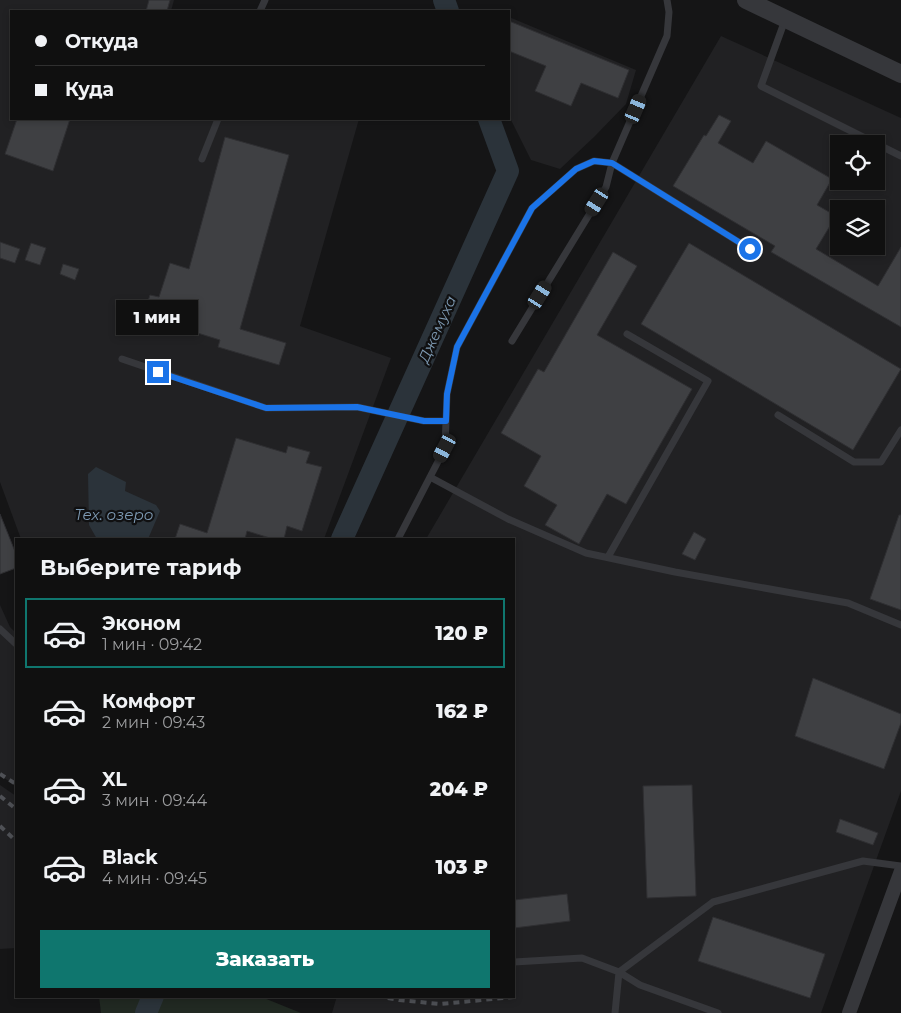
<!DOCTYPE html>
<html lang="ru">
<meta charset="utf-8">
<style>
body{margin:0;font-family:Montserrat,sans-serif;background:#191919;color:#f1f3f6;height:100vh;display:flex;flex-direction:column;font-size:19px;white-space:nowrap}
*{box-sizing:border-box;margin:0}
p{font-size:16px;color:#9c9d9f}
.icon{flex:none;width:28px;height:28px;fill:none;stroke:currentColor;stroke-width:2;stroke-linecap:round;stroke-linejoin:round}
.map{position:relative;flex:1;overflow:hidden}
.sheet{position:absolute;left:15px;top:538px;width:500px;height:460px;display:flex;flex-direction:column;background:#101010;border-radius:0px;box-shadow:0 2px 8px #0003,0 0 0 1px #303030}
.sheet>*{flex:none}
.banner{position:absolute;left:10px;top:10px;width:500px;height:110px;border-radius:0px;box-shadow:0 2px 8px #0003,0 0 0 1px #303030;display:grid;align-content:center;height:110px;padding:0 25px;background:#101010}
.tools{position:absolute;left:830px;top:135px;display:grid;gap:10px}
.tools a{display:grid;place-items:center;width:55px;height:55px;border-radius:0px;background:#101010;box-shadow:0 2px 8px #0003,0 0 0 1px #303030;font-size:25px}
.end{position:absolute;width:22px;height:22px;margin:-11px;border:6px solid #1a73e8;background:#fff;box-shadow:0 0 0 2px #fff}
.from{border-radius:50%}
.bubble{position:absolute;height:35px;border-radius:0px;background:#101010;box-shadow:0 2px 8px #0003,0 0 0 1px #303030;font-size:16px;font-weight:800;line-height:35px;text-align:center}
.car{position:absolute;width:15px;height:30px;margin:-15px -8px;border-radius:6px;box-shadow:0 0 4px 1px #0007;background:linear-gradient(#222 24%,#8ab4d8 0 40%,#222 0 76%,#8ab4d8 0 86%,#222 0)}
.banner b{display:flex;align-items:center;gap:18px;height:48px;font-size:19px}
.banner b+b{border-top:1px solid #303030}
.banner i{width:12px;height:12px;background:#f1f3f6}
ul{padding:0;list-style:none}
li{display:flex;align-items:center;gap:15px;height:70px;margin:0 10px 8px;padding:0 15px;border:2px solid transparent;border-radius:0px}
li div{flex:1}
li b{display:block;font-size:19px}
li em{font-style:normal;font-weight:800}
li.on{border-color:#0f766e}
li>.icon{width:45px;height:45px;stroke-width:1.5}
h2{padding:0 25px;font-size:22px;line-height:60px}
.cta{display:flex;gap:10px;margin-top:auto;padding:10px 25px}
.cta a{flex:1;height:58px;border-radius:0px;background:#0f766e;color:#fff;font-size:20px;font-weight:800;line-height:58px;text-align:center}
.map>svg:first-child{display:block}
</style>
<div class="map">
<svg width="901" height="1013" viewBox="0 0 901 1013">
<rect width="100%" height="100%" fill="#151516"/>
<!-- built -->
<path fill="#212123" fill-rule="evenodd" d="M0 0H174L171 11H11V119H359L300 326 391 358 324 539H21L0 482Z
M509 17 636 70 626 104 594 137 560 169 531 160 509 116Z
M721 36 901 118V791L821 1013H332L337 996H514V539H426ZM839 144H876V181H839ZM839 209H876V246H839Z
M0 605 10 627 16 633V786L0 775Z
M0 785 16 796V948L0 949Z"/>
<!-- green -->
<path fill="#212922" d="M99 996H259L301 1013H101Z"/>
<!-- water -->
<path fill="#2b333a" d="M96 467 126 482 125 491 156 505 160 511 148 539H97L89 525 88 474Z"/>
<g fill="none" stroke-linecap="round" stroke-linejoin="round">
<!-- river -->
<path stroke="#2b333a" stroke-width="22" d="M444 0 448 11
M342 539 508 171 489 119
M146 1013 153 996"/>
</g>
<!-- building -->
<path fill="#3f4043" stroke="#2f2f32" d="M149 0H170L167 11H146Z
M509 21 629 70 618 98 581 83 571 106 535 91 546 66 509 51Z
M719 115 731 121 718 143 753 163 766 141 832 179 817 205 836 216 816 249 878 286 901 247V327L771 252 775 246 673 186 704 135 706 136Z
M17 119H70L53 171 5 154Z
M225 137 289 155 240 329 286 343 279 365 218 347 220 340 143 316 150 295 159 297 170 263 189 269Z
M0 242 20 249 15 263 0 258Z
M31 243 46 248 40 265 25 260Z
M689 243 901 369 853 450 641 324Z
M613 252 637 266 597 335 692 389 626 504 607 494 579 544 545 525 557 505 524 486 541 456 501 433 538 369 544 372Z
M63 264 79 269 75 280 60 274Z
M236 438 286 453 288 446 310 452 306 463 322 467 302 531 287 526 284 539H273L247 531 245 539H175L180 524 207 533Z
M0 514 16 554V568L0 574Z
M899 515H901V610L870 599Z
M694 532 706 539 695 560 682 554Z
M813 678 901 714V723L884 769 795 736Z
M692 785 696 896 647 898 643 786Z
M840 819 878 833 873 845 836 832Z
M567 894 570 921 514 928V900Z
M713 917 825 954 810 998 698 961Z"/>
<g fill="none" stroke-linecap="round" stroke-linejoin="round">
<!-- service -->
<path stroke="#36373b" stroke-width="7" d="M260 11 265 0
M785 20 761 86 901 156
M202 159 218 119
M512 341 606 187 612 163 750 249
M122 359 266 408 357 407 424 421H446
M778 415 854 462H881L901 430
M430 477 508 519 586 553 675 572 848 603 901 625
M398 539 445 448 447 394 457 347 532 208 576 169 594 161 612 163 667 36 669 12 667 0
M608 557 708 381 627 334
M0 629 16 644
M514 962 582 958 619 972 640 985 718 1013
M615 1013 619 972 713 902 863 861 901 866"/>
<!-- minor -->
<path stroke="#36373b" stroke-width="14" d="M849 1013 901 871"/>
<!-- tertiary -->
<path stroke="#36373b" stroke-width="18" d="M746 0 901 74"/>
<!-- rail -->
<path stroke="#4f5156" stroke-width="4" stroke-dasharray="6 5" stroke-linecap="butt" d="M0 774 16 784
M0 796 16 809
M0 826 16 841
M377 996 399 1000 440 1004 514 997"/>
</g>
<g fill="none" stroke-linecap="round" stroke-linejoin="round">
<!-- route -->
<path stroke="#1a73e8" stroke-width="6" d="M158 372 266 408 357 407 424 421H446L447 394 457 347 532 208 576 169 594 161 612 163 750 249"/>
</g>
<g text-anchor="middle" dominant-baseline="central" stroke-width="4.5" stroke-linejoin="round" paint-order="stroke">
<!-- water labels -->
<g font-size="15" font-style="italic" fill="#7d99b2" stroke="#101011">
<text transform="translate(437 329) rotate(-66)">Джемуха</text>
<text x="114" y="514">Тех. озеро</text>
</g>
</g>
</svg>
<div class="tools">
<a><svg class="icon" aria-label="locate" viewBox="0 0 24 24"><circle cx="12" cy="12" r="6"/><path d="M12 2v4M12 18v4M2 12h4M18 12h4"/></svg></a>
<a><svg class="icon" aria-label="layers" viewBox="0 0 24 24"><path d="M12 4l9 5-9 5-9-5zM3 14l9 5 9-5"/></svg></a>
</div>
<i class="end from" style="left:750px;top:249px"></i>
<i class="end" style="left:158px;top:372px"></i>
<div class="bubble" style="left:116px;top:300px;width:82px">1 мин</div>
<i class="car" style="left:636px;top:109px;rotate:23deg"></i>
<i class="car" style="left:597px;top:202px;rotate:212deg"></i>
<i class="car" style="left:540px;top:295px;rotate:32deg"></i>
<i class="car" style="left:445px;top:448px;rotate:208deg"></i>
<div class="banner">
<b><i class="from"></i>Откуда</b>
<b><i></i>Куда</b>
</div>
<section class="sheet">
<h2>Выберите тариф</h2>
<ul>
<li class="on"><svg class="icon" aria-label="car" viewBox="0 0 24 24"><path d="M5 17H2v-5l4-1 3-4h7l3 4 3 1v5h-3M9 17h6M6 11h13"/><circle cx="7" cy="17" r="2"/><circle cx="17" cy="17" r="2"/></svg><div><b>Эконом</b><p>1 мин · 09:42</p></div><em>120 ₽</em></li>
<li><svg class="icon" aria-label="car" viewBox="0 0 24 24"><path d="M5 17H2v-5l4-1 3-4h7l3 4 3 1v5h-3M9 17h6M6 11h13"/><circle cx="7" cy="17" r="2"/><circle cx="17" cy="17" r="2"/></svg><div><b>Комфорт</b><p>2 мин · 09:43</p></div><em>162 ₽</em></li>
<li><svg class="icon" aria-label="car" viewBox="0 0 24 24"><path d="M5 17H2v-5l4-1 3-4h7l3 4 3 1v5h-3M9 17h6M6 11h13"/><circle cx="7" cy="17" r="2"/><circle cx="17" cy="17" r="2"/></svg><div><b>XL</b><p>3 мин · 09:44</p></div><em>204 ₽</em></li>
<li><svg class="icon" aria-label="car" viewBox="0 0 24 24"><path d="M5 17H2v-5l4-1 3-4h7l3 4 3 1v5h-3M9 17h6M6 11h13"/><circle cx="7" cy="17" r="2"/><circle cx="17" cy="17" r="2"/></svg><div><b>Black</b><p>4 мин · 09:45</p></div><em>103 ₽</em></li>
</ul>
<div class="cta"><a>Заказать</a></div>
</section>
</div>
